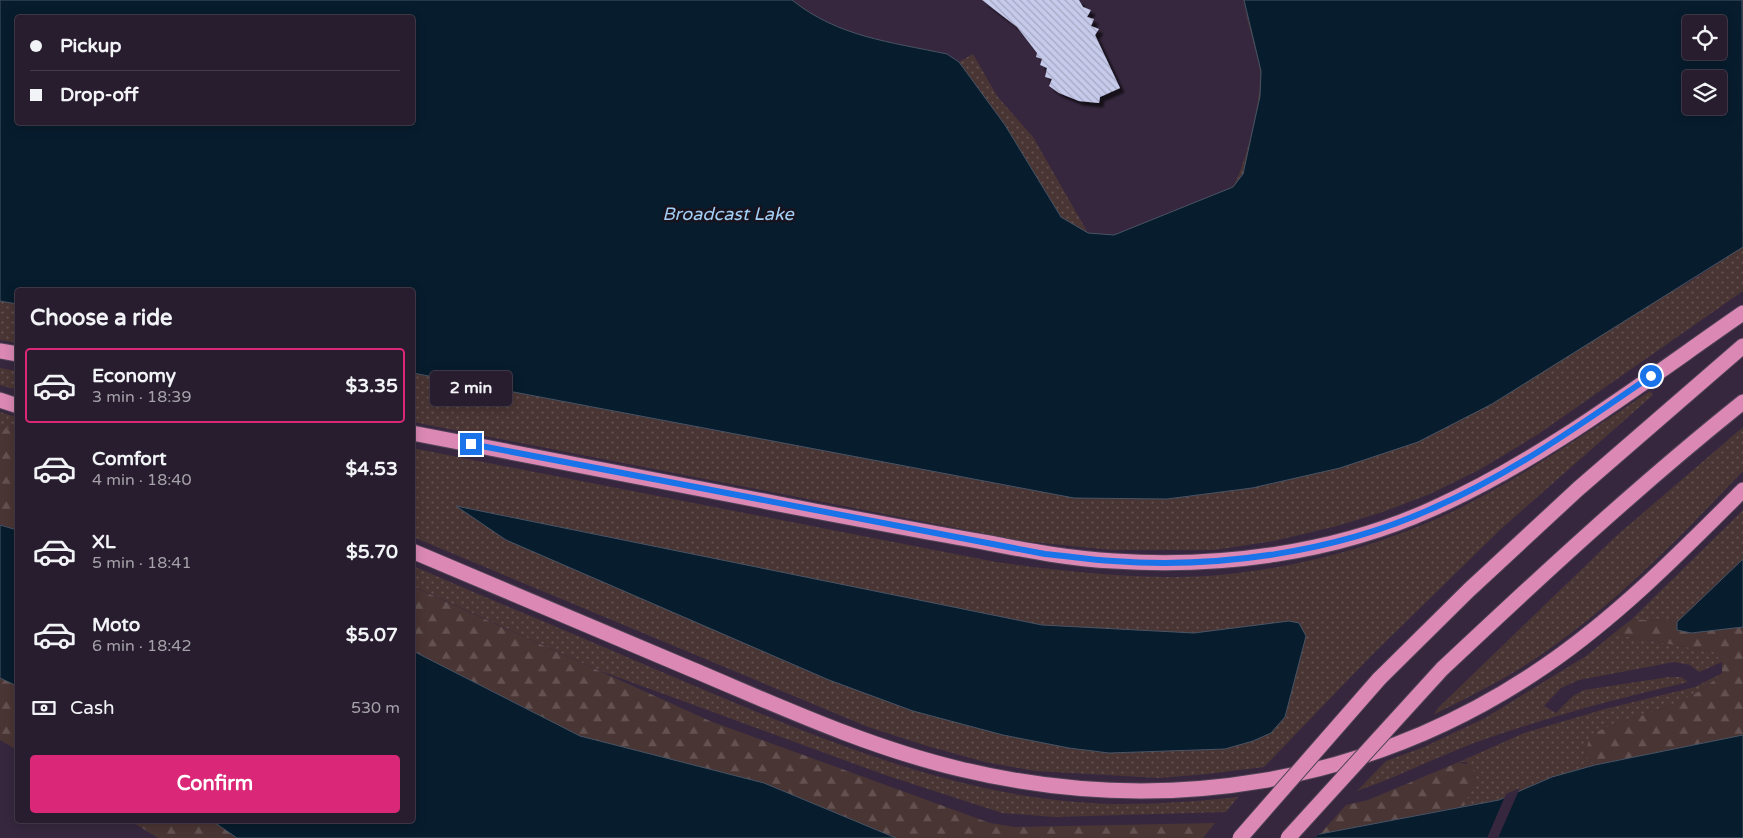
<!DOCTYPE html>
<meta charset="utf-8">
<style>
body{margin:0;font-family:"Varela Round",sans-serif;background:#342a3a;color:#f1f3f6;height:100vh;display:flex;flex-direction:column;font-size:19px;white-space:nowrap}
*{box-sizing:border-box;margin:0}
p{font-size:16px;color:#a5a2aa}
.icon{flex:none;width:28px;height:28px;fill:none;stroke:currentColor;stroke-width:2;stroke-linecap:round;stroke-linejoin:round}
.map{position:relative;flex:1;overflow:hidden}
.details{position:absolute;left:15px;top:288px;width:400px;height:535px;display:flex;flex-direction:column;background:#281d2e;border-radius:5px;box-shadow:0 2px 12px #0003,0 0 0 1px #443b4a}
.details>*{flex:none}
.guide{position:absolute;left:15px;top:15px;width:400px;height:110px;border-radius:5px;box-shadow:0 2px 12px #0003,0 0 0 1px #443b4a;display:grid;align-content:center;height:110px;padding:0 15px;background:#281d2e}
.controls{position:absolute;left:1682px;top:15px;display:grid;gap:10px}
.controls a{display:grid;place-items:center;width:45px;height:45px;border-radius:5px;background:#281d2e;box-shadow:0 2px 12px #0003,0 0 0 1px #443b4a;font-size:25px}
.end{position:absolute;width:22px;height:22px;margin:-11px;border:6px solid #1a73e8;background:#fff;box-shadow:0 0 0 2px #fff}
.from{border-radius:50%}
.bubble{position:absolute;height:35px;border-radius:5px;background:#281d2e;box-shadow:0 2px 12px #0003,0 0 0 1px #443b4a;font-size:16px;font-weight:800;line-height:35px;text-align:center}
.guide b{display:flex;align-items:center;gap:18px;height:48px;font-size:19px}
.guide b+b{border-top:1px solid #443b4a}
.guide i{width:12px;height:12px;background:#f1f3f6}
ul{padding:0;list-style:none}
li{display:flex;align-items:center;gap:15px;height:75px;margin:0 10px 8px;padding:0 5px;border:2px solid transparent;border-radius:5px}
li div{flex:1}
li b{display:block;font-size:19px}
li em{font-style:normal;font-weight:800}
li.selected{border-color:#db2777}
li>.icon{width:45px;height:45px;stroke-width:1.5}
h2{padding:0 15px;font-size:22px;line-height:60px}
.pay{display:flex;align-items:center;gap:12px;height:55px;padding:0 15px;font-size:19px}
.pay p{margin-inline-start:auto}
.button{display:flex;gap:10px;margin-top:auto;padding:10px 15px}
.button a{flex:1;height:58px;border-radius:5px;background:#db2777;color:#fff;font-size:20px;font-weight:800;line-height:58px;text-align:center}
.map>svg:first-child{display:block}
</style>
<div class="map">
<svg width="1743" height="838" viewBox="0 0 1743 838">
<defs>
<pattern id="grass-dots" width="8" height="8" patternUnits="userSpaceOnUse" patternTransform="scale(1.25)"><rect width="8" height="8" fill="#493534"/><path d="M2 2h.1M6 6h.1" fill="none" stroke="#635251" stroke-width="1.8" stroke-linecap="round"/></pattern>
<pattern id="forest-firs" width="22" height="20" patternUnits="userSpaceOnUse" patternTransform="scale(1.25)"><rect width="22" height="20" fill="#493534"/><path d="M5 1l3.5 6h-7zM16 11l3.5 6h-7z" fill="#635251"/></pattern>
<pattern id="building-back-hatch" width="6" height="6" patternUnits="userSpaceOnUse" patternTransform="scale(1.25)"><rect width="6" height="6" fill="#c6cbeb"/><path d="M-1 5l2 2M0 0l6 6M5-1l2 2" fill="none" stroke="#a5a8c2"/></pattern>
<filter id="shadow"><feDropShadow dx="4.5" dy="4.5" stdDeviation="1" flood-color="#0009"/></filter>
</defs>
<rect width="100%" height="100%" fill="#36273e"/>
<!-- grass -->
<path fill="url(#grass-dots)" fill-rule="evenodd" d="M1242 0 1261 71 1260 96 1243 174 1233 187 1114 235 1088 233 1061 217 1005 125 959 62 973 54 997 96 1033 137 1088 233 1114 235 1233 187C1246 165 1262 98 1260 71 1259 49 1248 22 1242 0Z
M1743 247V291L1537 435 1479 470 1430 494 1383 512 1337 526 1274 541 1215 550H1111L1023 541 413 422 412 373 1074 498 1167 499 1252 488 1340 468 1688 283Z
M0 301 17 304V343L0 340Z
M0 368 17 371V390L0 385Z
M1650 391 1653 395 1501 529 1372 655 1264 767 1207 774 1159 778 1035 771 985 762 927 746 868 727 413 537 412 448 996 562C1052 570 1108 576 1165 577 1265 579 1389 547 1477 499 1537 467 1593 429 1650 391ZM457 506 1042 625 1194 633 1289 621 1306 636 1285 717 1271 733 1253 741 1225 749 1109 753 1069 748 1003 735 913 711 829 680 506 540Z
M0 412 17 417V432L0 426Z
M1743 427V471C1681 536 1619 601 1545 652 1510 677 1471 696 1433 715L1439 707 1615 537Z
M1743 510V559L1740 562 1677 622 1632 619Z
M413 566C496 602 579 636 662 672 809 734 962 804 1125 804 1163 804 1200 801 1238 797L1226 812 1055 817 1002 813 885 775 598 670 413 586Z
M1618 630 1624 636 1714 652 1722 662 1699 672 1690 665 1674 662 1579 680 1561 688 1544 706 1556 713 1573 696 1584 690 1669 677H1681L1688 682C1615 699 1544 718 1474 743 1435 758 1397 777 1357 791L1386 761 1424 747 1485 718 1586 656Z
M1722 673C1686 710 1634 713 1590 735L1585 755 1595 765 1552 777 1499 800 1464 806 1476 777 1466 762H1459L1524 733 1605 709 1695 687Z"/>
<!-- forest -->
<path fill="url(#forest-firs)" d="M0 426 17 432V530L0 524Z
M412 586 710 721 990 823 1015 827 1215 823 1203 838H896L764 783 580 736 413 651Z
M1632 619 1677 622V630L1691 633 1743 627V735L1595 765 1585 755 1590 735C1634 713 1686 710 1722 673V662L1714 652 1624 636 1618 630Z
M0 678 17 686V750L0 740Z
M1459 762 1473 766 1476 777 1464 806 1320 834 1346 805 1368 800Z
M129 820H211L237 838H158Z"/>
<!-- water -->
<path fill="#071c2d" stroke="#485464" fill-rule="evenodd" d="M0 0H792C838 37 891 42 947 54L959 62 1005 125 1061 217 1088 233 1114 235 1233 187 1243 174 1260 96 1261 71 1244 0H1742L1743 247 1492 404 1418 442 1340 468 1252 488 1167 499 1074 498 413 373 412 290H18L17 304 0 301ZM18 18H412V122H18ZM1691 24H1719V51H1691ZM1691 79H1719V106H1691Z
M456 506 1042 625 1194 633 1289 621 1299 623 1306 636 1285 717 1271 733 1253 741 1225 749 1109 753 1069 748 1003 735 913 711 829 680 506 540Z
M0 525 17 530V686L0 678Z
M1743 559V627L1691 633 1677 630V622Z
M413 651 580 736 764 783 896 838H237L211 820H412Z
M1743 735V838H1259L1320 834 1499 800 1552 777 1595 765Z"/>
<!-- pier -->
<path fill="#36273e" d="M1520 788 1498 838H1487L1506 794Z
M1322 831 1315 838H1257L1259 836Z"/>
<!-- building -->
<path fill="url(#building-back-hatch)" filter="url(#shadow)" d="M982 0H1079L1083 7 1091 10 1087 17 1094 19 1091 26 1099 29 1095 35 1120 88 1100 97 1099 103 1079 101 1059 93 1049 86 1052 79 1045 77 1047 68 1040 65 1042 59 1036 57 1037 53 1017 27Z"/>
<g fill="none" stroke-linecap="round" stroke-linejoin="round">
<defs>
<path id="highway" d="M0 351 18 354
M0 400 18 406
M412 433C547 459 681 486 815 511 873 522 931 533 989 543 1030 551 1072 559 1114 561 1221 568 1335 553 1432 509 1544 459 1643 382 1743 313
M412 551C505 591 598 630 691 669 779 706 867 747 960 769 1164 818 1371 785 1545 666 1618 616 1681 552 1743 490
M1442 669C1540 577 1638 486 1743 402
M1379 679 1469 590 1578 489 1743 346"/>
</defs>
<!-- highway casing -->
<use href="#highway" stroke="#504356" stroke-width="17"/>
<!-- highway -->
<use href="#highway" stroke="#db89b4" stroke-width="15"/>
<defs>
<path id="highway-bridge" d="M1240 838 1379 679
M1288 838 1442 669"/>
</defs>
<!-- highway-bridge casing -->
<use href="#highway-bridge" stroke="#504356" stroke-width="17" stroke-linecap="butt"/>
<!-- highway-bridge -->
<use href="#highway-bridge" stroke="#db89b4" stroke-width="15"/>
</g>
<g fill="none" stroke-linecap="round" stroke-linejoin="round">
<!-- route -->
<path stroke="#1a73e8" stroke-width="6" d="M471 444 1045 554C1068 556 1090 560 1113 561 1217 569 1336 552 1431 509 1510 475 1580 425 1651 376"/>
</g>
<g text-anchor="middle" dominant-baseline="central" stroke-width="5" stroke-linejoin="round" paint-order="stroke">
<!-- water labels -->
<g font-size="18" font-style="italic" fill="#a2cff6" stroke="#19131d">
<text x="728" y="214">Broadcast Lake</text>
</g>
</g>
</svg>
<div class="controls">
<a><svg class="icon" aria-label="locate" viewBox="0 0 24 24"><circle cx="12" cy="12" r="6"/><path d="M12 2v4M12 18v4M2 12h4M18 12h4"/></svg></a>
<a><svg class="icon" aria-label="layers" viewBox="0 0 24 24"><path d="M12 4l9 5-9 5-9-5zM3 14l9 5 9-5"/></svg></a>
</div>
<i class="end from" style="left:1651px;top:376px"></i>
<i class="end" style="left:471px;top:444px"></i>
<div class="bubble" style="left:430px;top:371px;width:82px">2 min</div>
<div class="guide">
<b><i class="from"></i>Pickup</b>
<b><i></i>Drop-off</b>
</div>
<section class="details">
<h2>Choose a ride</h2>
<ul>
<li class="selected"><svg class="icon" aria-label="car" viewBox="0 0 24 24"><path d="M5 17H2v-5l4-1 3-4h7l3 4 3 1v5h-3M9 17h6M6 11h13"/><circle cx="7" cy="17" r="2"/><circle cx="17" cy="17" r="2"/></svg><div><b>Economy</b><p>3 min · 18:39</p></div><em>$3.35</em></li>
<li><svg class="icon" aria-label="car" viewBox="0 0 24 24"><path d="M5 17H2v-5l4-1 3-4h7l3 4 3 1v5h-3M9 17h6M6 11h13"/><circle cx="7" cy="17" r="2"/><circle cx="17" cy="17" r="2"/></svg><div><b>Comfort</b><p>4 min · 18:40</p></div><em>$4.53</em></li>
<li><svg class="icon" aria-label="car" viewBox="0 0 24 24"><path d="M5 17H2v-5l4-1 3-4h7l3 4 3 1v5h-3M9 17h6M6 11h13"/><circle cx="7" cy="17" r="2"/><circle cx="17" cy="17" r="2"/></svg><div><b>XL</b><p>5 min · 18:41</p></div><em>$5.70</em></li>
<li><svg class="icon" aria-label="car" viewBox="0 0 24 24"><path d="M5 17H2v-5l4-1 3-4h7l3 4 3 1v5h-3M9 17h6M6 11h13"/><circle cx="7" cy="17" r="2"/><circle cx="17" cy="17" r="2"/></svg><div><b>Moto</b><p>6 min · 18:42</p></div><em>$5.07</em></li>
</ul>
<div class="pay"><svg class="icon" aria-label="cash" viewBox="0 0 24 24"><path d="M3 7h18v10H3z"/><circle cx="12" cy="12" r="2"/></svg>Cash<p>530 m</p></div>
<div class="button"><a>Confirm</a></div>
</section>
</div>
